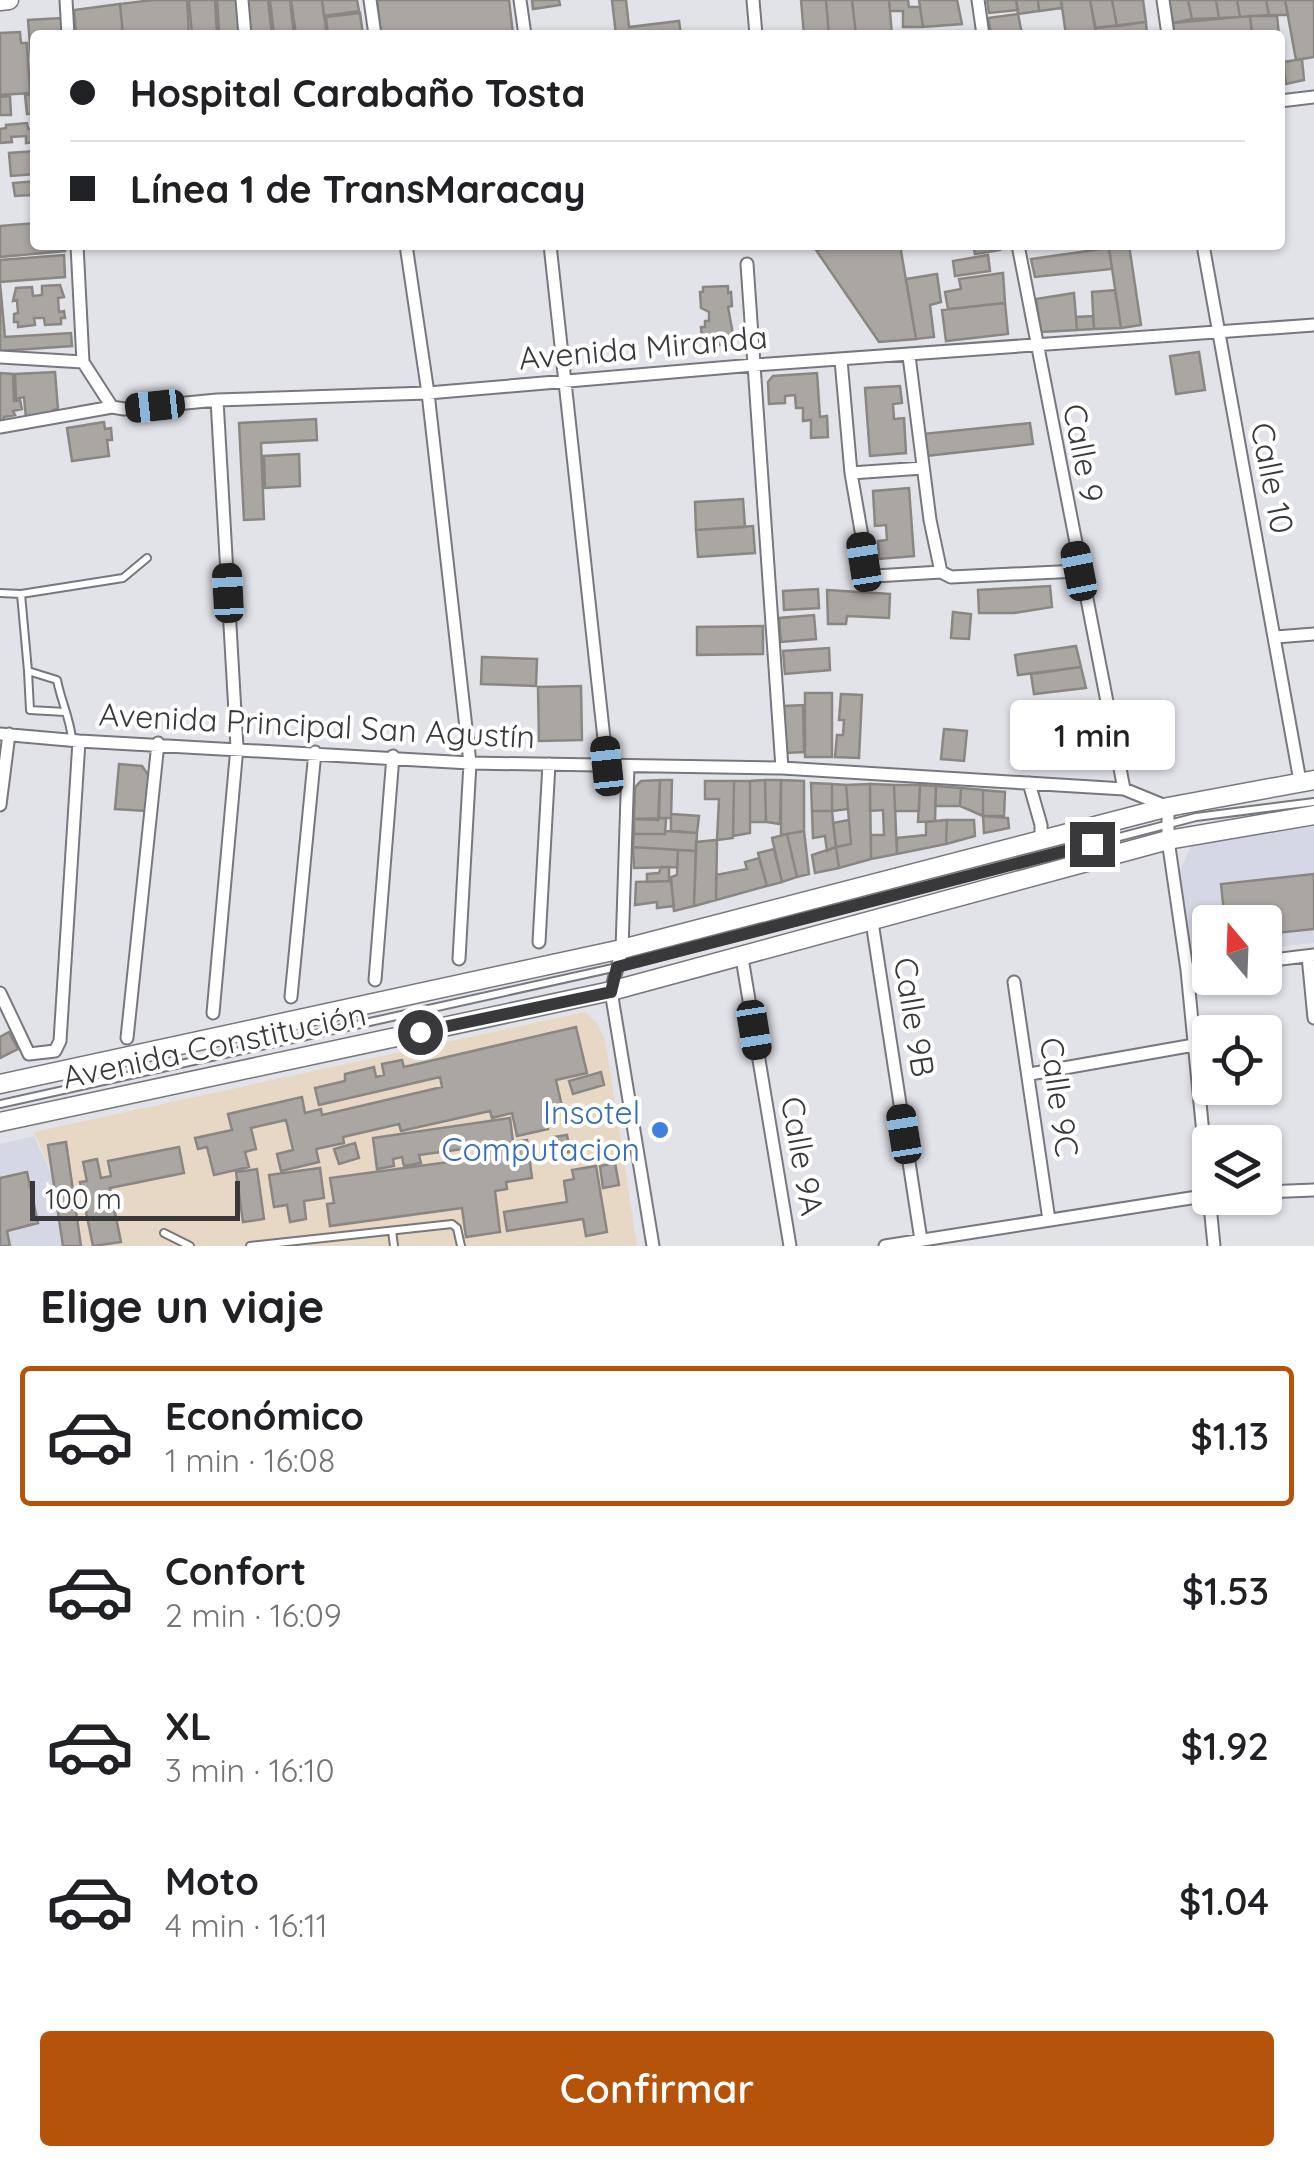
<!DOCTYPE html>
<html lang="es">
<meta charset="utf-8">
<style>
body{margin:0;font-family:Quicksand,sans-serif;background:#f6f6f6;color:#202124;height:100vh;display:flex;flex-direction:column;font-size:38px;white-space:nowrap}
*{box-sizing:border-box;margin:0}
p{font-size:32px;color:#757577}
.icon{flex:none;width:55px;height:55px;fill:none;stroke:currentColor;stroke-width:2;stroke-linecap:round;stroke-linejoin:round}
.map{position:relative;height:1246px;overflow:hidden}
.sheet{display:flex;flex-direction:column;background:#fff;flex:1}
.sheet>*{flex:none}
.banner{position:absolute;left:30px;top:30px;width:1255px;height:220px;border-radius:10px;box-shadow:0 2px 8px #0004;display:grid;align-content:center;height:220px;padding:0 40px;background:#fff}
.needle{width:65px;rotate:341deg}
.fabs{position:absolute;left:1192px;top:905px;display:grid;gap:20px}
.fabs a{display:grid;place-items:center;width:90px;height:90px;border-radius:10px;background:#fff;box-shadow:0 2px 8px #0004;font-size:50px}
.scale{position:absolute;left:30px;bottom:25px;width:210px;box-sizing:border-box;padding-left:10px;border:5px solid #39393c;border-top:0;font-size:28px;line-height:35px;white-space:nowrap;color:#39393c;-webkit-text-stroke:8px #fff;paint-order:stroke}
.end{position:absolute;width:45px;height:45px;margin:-22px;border:12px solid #39393c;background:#fff;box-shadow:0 0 0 5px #fff}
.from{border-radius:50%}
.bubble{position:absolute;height:70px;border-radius:10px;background:#fff;box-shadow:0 2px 8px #0004;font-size:32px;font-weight:600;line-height:70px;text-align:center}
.car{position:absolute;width:30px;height:60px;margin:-30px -15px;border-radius:12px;box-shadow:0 0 8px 2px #0007;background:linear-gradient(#222 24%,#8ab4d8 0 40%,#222 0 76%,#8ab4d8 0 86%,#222 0)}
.banner b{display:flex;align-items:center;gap:35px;height:95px;font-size:38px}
.banner b+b{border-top:2px solid #e0e0e0}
.banner i{width:25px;height:25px;background:#202124}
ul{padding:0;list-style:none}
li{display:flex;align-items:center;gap:30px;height:140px;margin:0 20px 15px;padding:0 20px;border:5px solid transparent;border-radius:10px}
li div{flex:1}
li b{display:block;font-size:38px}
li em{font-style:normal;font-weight:600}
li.active{border-color:#b45309}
li>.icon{width:90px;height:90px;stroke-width:1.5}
h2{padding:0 40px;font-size:45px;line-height:120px}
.action{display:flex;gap:20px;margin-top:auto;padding:20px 40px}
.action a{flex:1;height:115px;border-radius:10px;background:#b45309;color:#fff;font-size:40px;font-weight:600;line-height:115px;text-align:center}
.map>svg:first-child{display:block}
</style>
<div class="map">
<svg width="1314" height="1246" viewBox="0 0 1314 1246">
<rect width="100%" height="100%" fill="#e2e3e9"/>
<!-- built -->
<path fill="#d5d7e4" d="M1314 827V943L1265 948V922H1210V955L1191 957 1180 870 1192 844Z
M34 1136 85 1246H0V1144Z"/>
<!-- medical -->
<path fill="#e7d7c5" d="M585 1012 597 1023 605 1040 637 1246H85L34 1132Z"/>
<!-- building -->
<path fill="#aaa6a2" stroke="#8a8682" stroke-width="2.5" d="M153 0H187L189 35H123L120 4Z
M189 0H215L217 35H192Z
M217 0H238L240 31 219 32Z
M247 0H268L272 35H251Z
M270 0H290L294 35H274Z
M291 0H322L327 35H296Z
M322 0H357L359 11 324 16Z
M377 0H509L513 34 381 35Z
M532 0H559L560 5 533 9Z
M612 0H626L629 27 679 21 681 35H616Z
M801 0H826L829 35H804Z
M826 0H852L856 35H829Z
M852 0H889L892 35H856Z
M889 0H908L909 7H920L923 27H903V11H890Z
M919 0H957L962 24 923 27Z
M987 0H1016L1018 10 989 13Z
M1016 0H1038L1039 11 1018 14Z
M1038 0H1061L1062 8 1039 11Z
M1061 0H1090L1097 35H1066Z
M1090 0H1112L1117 26 1095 28Z
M1112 0H1143L1146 22 1117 26Z
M1169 0H1188L1192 19 1173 23Z
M1188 0H1216L1219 18 1192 19Z
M1216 0H1237L1240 17 1219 18Z
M1237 0H1266L1269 15 1240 17Z
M1266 0H1285L1288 15H1269Z
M1285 0H1314V57L1296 60Z
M120 4 123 35H76L74 10Z
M360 13 363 35H328L326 17Z
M1018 14 1022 34 991 35 988 18Z
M1250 16 1252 35H1174L1173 23Z
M1250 16H1277L1279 35H1252Z
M61 18 62 35H35V57H31L28 20Z
M1146 22 1147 35H1097L1095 28Z
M20 32 21 43H27L30 93 0 95V33Z
M1302 59 1304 80 1286 84 1283 62Z
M35 94V113L27 114 25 95Z
M10 96 11 115H0V97Z
M27 123 28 129 35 128V142L26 143V136L11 137 12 142 0 143V129L6 128V125Z
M35 151V174L11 176 9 153Z
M35 181V206H32L31 195 15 196 13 183Z
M35 223V245H65V251L0 257V226Z
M857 245H900L916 339 879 342 816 250Z
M973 245H999L1000 250 975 254Z
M1129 245 1141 325 1121 328 1109 248Z
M1109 248 1112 269 1035 277 1031 259Z
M64 255 65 277 0 282V260Z
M988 255 990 271 955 276 953 261Z
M1003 273 1005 303 948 309 945 292 961 289 959 279Z
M937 274 941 302 930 305 934 337 916 339 906 279Z
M0 283 5 337 71 333 72 346 0 351Z
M60 285 64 297 58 298 59 312 64 311 65 318H61V324L45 325 44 318H34L35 325 18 327V322H14V314L18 313 17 300 13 301 16 288 32 287 33 296 42 295V286Z
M728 286V293L731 292 732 306 728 307 734 340H730L731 344 707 346V341H702L701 327H705V321H709V312L701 308 700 292H703V287Z
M1115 290 1121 328 1094 329 1092 292Z
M1074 293 1077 330 1041 332 1036 299Z
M1005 303 1008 334 946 341 942 310Z
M1093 316 1094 329 1077 330 1076 317Z
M1199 352 1205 390 1176 394 1170 356Z
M55 372 58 409 53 410V414L26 418 24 397 16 399 15 374Z
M0 373 13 374 14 401 20 400 22 409 13 411 15 415 4 417V422L0 423Z
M817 373 820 417 827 416 828 437 811 438V420L803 421V408H796L795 395 785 396V403L769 404 768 382 773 376Z
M900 386 902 403 893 404 894 419 904 418 906 453 870 456 865 388Z
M316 419 317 440 261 443 264 519 244 520 239 423Z
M104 422 105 429 111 428 112 440H107L109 456 72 461 67 428Z
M1030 423 1033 444 925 456 922 434Z
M299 454 300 486 265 488 264 456Z
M909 488 914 556 879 559 878 541 887 540 886 525 875 526 873 491Z
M743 499 745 527 696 530 695 502Z
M753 526 755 553 698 557 696 530Z
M1050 586 1052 607 1014 613H979L978 590Z
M818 589 819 608 784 610 783 591Z
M827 590 890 594 889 618 847 616 846 624H828Z
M953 612 971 614 969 639 951 638Z
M814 615 816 639 781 642 779 618Z
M763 626V654L697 655V627Z
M1076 646 1081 667 1018 675 1015 655Z
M829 648 830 670 785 674 783 651Z
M482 657 537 659 536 686 481 684Z
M1081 667 1086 688 1034 694 1031 674Z
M581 686 582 740 539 741 538 687Z
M805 693H832V757H805Z
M841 694 862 695 859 758 835 757 837 735H843L844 720H839Z
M803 705 804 752 785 753 784 706Z
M1034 710 1053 711 1055 766 1034 765Z
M944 729 967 731 964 761 941 759Z
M119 764 142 766 149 776 146 811 115 809Z
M660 780 658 820 634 819 635 787 641 781Z
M660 780H672L671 818H659Z
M765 780 766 822H750V781Z
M765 780H781L780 824 766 822Z
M781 780 804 781V831L781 835Z
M705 781H734L733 838 717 840 719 799H705Z
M734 781H750V833L733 836Z
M811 783 832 784V811H812Z
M832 784 846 785 848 809 832 811Z
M870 784 871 859 839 868 836 847 851 844 846 785Z
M870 784 894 785 897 854 871 859V835H884L883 810 870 811Z
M894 785H920L919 811H895Z
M920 785 936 786 935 821 918 822Z
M936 786 961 788 960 806H935Z
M961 788 983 790V816L960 806Z
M983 790 1005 792 1004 816H983Z
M812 811H832L836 847 827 851 825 836 813 838Z
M671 814 699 816 697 833 671 831Z
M983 816 1008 818 1009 828 984 833Z
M666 818 665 834H634V819Z
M849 820 851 844 836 847 833 823Z
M947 820 946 844 897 854V838L926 835V822Z
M947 820H974L975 836 946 844Z
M665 831 697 833 696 851 633 847 634 834H665Z
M804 831 809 874 797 877 787 834Z
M787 834 797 877 782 882 772 838Z
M717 840 716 900 694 906 696 842Z
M633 847 678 850 677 867 634 868Z
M836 847 839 868 815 873 812 855Z
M774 849 782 882 767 886 758 853Z
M678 850 696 851 694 906 674 911 671 877 677 875Z
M759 858 767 886 716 900V875L747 869 745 862Z
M661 867H669V881L647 882V874L659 873Z
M1314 874V929L1265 934V922H1225L1221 884Z
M669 881 671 882 674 906 657 908V902L635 905 636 882Z
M576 1027 587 1073 556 1080 563 1111 545 1115 548 1129 517 1136 512 1113 492 1118 490 1111 401 1131 399 1124 343 1137 344 1143 316 1149 319 1162 281 1171 277 1154 293 1150 286 1120 251 1128 256 1149 245 1152 249 1167 214 1175 207 1147 198 1149 195 1138 232 1130 228 1114 302 1097 305 1113 321 1109 322 1115 442 1087 440 1077 319 1105 315 1088 345 1081V1074L374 1067 376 1077 384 1075 382 1064 402 1060 404 1067Z
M9 1032 18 1049 0 1058V1037Z
M601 1072 604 1085 573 1094 569 1081Z
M510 1118 513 1142 419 1155 421 1163 404 1166 402 1157 393 1159 394 1166 377 1169 373 1138Z
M567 1135 570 1152 557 1154 554 1137Z
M527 1140 532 1178 506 1182 507 1189 495 1191 500 1232 466 1237 462 1208 330 1226 327 1204 334 1203 330 1178 486 1157 484 1146Z
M66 1142 81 1246H63L48 1145Z
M355 1143 359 1158 339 1164 334 1149Z
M179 1147 184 1173 110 1188 121 1242 93 1246 80 1182 87 1181 83 1162 97 1159 101 1178 111 1176 108 1161Z
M615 1163 619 1185 603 1188 600 1166Z
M596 1166 607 1232 586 1236 583 1219 507 1231 504 1212 567 1202 564 1181 574 1179 572 1170Z
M320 1168 324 1198 304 1201 306 1219 290 1222 287 1205 274 1207 269 1175Z
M257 1169 264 1219 243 1222 236 1172Z
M27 1172 38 1223 7 1231 10 1246H0V1178Z"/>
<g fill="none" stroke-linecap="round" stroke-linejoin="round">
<defs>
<path id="lane" d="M0 593 21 594
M28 671 30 710 65 712
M72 739C70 718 61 701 57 680L28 671 21 594 123 578 147 558
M0 1104 640 962 1196 817 1314 802
M392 1231 394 1246
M164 1233 190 1246
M250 1246 452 1224 457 1228 461 1246"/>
<path id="street" d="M66 0 68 35
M242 0 245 35
M370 0 375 35
M520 0 525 35
M753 0 756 35
M978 0 983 35
M1163 0 1168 35
M1280 101 1314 97
M77 245 83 362
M406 245 428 393 470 763 459 959
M550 245 607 766
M1018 245 1124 789
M1203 245 1300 781
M747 264 782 768
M909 356 930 520 941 572 951 577 1079 571
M0 357 83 362 112 407 124 409 217 400 428 393 754 365 1314 325
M841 360 851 473 868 571 875 576 941 572
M0 427 112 407
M851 473 923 468
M1276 637 1314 634
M0 734 79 741 470 763 782 768 1124 789 1168 807V840L1187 970 1214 1246
M628 766 622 949 611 991 653 1246
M1029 783 1041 825V840
M0 805 9 734
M872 922 921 1240
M539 942 549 764
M1308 956 1314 1018
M742 958 790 1246
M1265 961 1314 955
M1187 970 1210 967
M375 980 393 756
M1014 982 1049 1220
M0 993 29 1054 55 1051 60 1041 79 741
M291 997 315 752
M213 1013 237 747 217 400
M127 1038 158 743
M1030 1074 1194 1045
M1265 1192 1314 1190
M885 1246 1210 1195"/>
<path id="secondary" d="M0 1084 622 949 1168 807 1314 780
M0 1122 611 991 1168 840 1314 815"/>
<path id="primary" d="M0 1 9 0"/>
</defs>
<!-- lane casing -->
<use href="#lane" stroke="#77787d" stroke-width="10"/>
<!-- street casing -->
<use href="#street" stroke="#77787d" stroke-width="15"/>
<!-- secondary casing -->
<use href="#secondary" stroke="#77787d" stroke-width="21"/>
<!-- primary casing -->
<use href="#primary" stroke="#77787d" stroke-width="21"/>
<!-- lane -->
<use href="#lane" stroke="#fff" stroke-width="6"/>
<!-- street -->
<use href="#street" stroke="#fff" stroke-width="11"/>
<!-- secondary -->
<use href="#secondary" stroke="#fff" stroke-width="18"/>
<!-- primary -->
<use href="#primary" stroke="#fff" stroke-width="18"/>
</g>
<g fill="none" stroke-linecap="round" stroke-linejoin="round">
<!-- route -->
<path stroke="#39393c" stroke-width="12" d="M420 1032 611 992 617 967 1092 844"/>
</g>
<!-- markers -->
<circle fill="#3f7fe0" stroke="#fff" stroke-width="4" cx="660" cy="1130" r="10"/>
<g text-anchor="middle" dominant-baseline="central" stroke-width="8" stroke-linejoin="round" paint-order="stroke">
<!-- street labels -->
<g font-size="32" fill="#39393c" stroke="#fff">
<text transform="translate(643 347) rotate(-5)">Avenida Miranda</text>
<text transform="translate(1084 453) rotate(79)">Calle 9</text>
<text transform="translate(1273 478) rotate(79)">Calle 10</text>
<text transform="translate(317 725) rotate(3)">Avenida Principal San Agustín</text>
<text transform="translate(915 1017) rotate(81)">Calle 9B</text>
<text transform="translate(214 1045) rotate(-12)">Avenida Constitución</text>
<text transform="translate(1060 1097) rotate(82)">Calle 9C</text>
<text transform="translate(803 1156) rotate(80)">Calle 9A</text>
</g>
<!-- shop labels -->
<g font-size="32" fill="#366cbe" stroke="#fff" text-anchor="end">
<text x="640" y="1112">Insotel<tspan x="640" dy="37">Computacion</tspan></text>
</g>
</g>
</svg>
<div class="fabs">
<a><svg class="needle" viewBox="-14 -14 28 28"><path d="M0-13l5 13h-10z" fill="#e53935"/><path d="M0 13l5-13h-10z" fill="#757577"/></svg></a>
<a><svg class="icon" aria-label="locate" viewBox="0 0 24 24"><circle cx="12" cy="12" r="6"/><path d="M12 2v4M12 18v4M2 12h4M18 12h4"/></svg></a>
<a><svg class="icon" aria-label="layers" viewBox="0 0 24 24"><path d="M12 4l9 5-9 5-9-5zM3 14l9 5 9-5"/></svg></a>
</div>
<div class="scale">100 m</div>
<i class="end from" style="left:420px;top:1032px"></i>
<i class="end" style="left:1092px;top:844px"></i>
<div class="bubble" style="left:1010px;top:700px;width:165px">1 min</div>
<i class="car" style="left:155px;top:406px;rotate:264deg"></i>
<i class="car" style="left:864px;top:562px;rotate:351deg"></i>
<i class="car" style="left:1079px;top:571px;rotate:349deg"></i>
<i class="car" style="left:228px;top:593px;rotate:357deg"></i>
<i class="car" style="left:607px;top:766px;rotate:354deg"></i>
<i class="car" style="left:754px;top:1030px;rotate:171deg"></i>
<i class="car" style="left:904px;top:1134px;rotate:351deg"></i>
<div class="banner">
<b><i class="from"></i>Hospital Carabaño Tosta</b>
<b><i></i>Línea 1 de TransMaracay</b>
</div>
</div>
<section class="sheet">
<h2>Elige un viaje</h2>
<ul>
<li class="active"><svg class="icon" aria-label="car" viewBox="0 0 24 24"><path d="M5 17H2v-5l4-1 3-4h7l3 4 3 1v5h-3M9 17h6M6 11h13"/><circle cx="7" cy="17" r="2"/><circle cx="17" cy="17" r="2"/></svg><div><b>Económico</b><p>1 min · 16:08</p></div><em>$1.13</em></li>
<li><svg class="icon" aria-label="car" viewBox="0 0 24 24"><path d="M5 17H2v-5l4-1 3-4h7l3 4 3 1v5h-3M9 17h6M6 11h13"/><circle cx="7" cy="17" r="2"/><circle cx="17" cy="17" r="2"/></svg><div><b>Confort</b><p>2 min · 16:09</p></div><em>$1.53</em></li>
<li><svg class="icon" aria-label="car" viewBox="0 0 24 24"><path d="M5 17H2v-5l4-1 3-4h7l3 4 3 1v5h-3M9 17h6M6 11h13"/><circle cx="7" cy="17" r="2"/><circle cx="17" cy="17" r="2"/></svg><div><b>XL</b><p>3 min · 16:10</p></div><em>$1.92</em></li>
<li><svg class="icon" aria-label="car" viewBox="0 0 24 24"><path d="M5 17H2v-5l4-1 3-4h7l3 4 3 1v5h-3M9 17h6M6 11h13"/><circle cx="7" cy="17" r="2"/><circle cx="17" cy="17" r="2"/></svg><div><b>Moto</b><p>4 min · 16:11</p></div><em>$1.04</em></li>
</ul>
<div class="action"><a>Confirmar</a></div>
</section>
